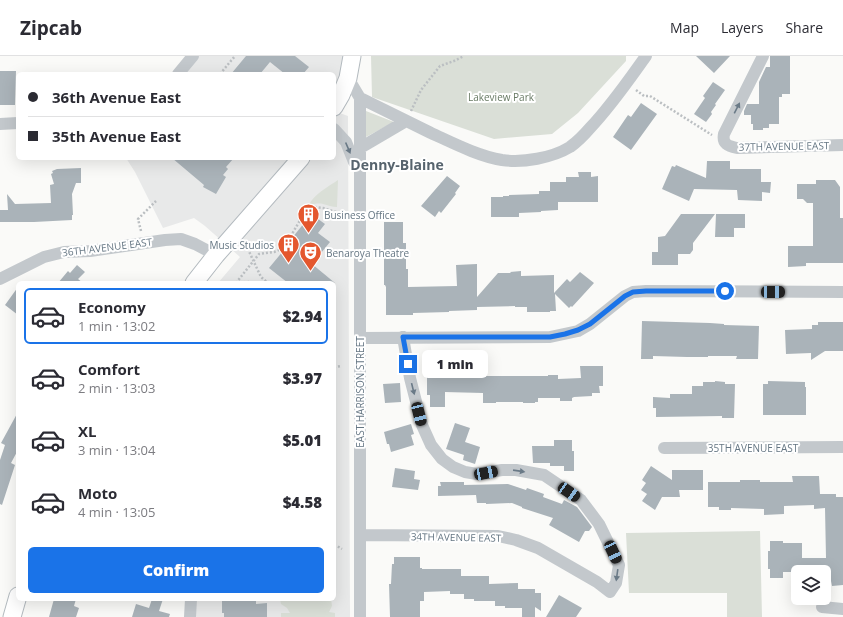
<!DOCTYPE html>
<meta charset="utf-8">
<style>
body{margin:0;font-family:"Open Sans",sans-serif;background:#f7f7f7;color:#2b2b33;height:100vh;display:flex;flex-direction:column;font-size:15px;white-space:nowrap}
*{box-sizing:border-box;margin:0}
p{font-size:13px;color:#7c7c81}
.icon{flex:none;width:22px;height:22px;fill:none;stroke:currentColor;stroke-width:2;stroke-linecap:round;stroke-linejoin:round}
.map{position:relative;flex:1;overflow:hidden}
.details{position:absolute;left:16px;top:225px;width:320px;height:320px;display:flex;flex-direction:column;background:#fff;border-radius:6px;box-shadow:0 4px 16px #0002}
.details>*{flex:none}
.guide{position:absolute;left:16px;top:16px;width:320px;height:88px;border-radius:6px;box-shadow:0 4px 16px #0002;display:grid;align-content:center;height:88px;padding:0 12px;background:#fff}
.controls{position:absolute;left:791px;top:509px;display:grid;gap:8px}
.controls a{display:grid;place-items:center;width:40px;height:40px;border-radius:6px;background:#fff;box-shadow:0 4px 16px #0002;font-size:20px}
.end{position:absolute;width:18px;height:18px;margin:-9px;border:5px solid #1a73e8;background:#fff;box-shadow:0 0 0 2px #fff}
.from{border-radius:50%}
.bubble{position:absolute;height:28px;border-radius:6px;background:#fff;box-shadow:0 4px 16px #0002;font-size:13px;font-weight:800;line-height:28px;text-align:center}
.car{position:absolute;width:12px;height:24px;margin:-12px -6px;border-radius:5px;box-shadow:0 0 3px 1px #0007;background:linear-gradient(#222 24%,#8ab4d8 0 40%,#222 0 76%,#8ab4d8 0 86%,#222 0)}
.guide b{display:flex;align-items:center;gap:14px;height:38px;font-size:15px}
.guide b+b{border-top:1px solid #e1e1e2}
.guide i{width:10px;height:10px;background:#2b2b33}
ul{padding:7px 0 0;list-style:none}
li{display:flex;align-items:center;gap:12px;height:56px;margin:0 8px 6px;padding:0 4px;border:2px solid transparent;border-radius:6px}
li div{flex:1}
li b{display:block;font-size:15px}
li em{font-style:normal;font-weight:800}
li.selected{border-color:#1a73e8}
li>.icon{width:36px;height:36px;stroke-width:1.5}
.button{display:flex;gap:8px;margin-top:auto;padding:8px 12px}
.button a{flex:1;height:46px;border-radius:6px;background:#1a73e8;color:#fff;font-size:16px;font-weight:800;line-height:46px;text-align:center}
header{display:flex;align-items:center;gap:24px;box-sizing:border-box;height:56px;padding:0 20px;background:#fff;border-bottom:1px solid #e1e1e2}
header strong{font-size:19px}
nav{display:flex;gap:22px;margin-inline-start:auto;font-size:14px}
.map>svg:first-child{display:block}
</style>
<header>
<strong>Zipcab</strong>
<nav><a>Map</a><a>Layers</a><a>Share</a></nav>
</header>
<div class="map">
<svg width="843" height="561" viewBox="0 0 843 561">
<rect width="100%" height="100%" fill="#fafaf8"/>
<!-- built -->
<path fill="#e8e9e9" d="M199 0H345L334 41V18H183Z
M334 55 348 60 350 561H190L191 543H334V227H218L240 201 205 170 194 162 163 172 135 116 126 102H334Z"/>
<!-- green -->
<path fill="#dadfd7" d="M371 0H626V5L578 57 552 78 494 83 372 41Z
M366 55 394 66 366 81Z
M338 124 337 151C332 151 328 149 323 148 318 147 314 148 309 149 313 139 329 130 338 124Z
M760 475 762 561H727V537H629L626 477Z
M280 543H331L332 550 329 556 335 557V561H281V557H290L287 552 281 548Z"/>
<!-- building -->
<path fill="#aab3b9" d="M246 0H295L309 11 303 18H285L270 6 260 18H231Z
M696 0H730L714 17Z
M770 0H790V38H782V41H779V68H769V72H763V74H753V68H751V59H744V55L747 48H759V26L766 11H770Z
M0 15H16L15 49H0Z
M713 26 725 34 715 48 716 49 711 56 712 58 706 66 694 58 705 42 703 40Z
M641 47 657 58 631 94 613 81 628 59 631 61Z
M172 102H234L226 111 228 113 223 119 226 121 216 138 203 131 204 129Z
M707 105H730V113H761V126H771L770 137 762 136V145L738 144 737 134 694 133 689 145 662 133 672 110 675 111 676 109 706 122Z
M81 112V127H76L72 138 73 159H72V164L34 166H0V154H8L7 138 15 148 51 147 50 129 54 128 51 118 53 117 52 115 57 113Z
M578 116H591V121L598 120V146H558V154L541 155V156L519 157V161H491V141H503V140H509V139L539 138V135H550V126H566V121H579Z
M447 120 460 130 455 137 456 138 441 157 439 155 435 161 421 150Z
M816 124H835L840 131V162H843V207H806V210L788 211V190H813V147H807L803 143H797V128H816Z
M681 158H715L693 187V194L690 198H678V209H652V196H658V181L665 180Z
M716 158H745V172H734V181H715Z
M314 160 325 168 318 177 330 186 312 208 335 227H288L269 212 293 183 292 182 305 166 307 168Z
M384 166H403V187H406V213H408V231L457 230 456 209 477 208V241L498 217H511L510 216 521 215V220L554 219V237L567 223 570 226 580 216 594 227 572 251 571 250 569 252 555 238 556 255H550V256H527V251H515V250L477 251V254L449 255V256L413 257V259H386V231L385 229H384Z
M77 209 85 216 78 223 83 227H58L68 215 70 217Z
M18 231V259L5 249Z
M642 265 710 267 724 268V269L759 270 758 303H736L737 300H708V301H687L653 300V303H641Z
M818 266H843V295H825L811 304V297L786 298 785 274 812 273V269H818Z
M580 310H603V330H599L600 337H592V340L574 341 572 342V345H560V342H538V346H535V347H523V346H496V347H483V337L445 336V351H430V339H427V313H445V315H479V320H548V319H558V323L581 322Z
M715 325 725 326V328H735L734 362H722V360L656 361V352H653V341L670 342V338H692V330H703V326H715Z
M768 325 805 326V331H806V359H763V328H768Z
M400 327 401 346 385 347 383 328Z
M18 356V394L11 407 15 409 2 449 0 448V404L5 389 1 387Z
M455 367 470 372 465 386 480 391 475 408 463 404 464 399 446 393Z
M411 368 414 378 411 379 414 389 391 396 389 388H387L384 376Z
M554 384H572V395H574V415H564V410H550V407H533L532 390H554Z
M651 410 672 424V414H703V434H679L680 441H662L655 454 642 445 647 438 641 434 646 427 642 424Z
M395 412 415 415 414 423 420 424 418 434 392 431Z
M792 420H819L820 438H836V441H843V529L832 530 831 525H824V516H783V522H770V513H768V495H770V485H783V487H802V502H826L825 452 814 453V449L784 450V458L764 459V453L731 452V454H719V451H708V426H740V424H760V426H793Z
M440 426H464V429L508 428 526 434 527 432 544 438 543 441 562 448 564 444 577 451 592 471 589 475H585L579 486 549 469 553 462 522 452V451L512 447 486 448V447H477L476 439 438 440V430H441Z
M394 501H420V512H422V513H461V520H489V528L518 527V533H535V537H541V555L535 551V561H522V552H505V550H495V545H474V543H464V538H450V535L424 536V545H420V561H390L389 528H391L392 508H394Z
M559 539 582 552 576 561H546Z
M54 543H76L74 550 79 552 76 561H49Z
M152 543H163L159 555 170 558 169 561H132L136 548 149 552Z
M222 543H256V548L267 547V561H224V557H222Z"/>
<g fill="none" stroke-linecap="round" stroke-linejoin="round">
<defs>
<path id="secondary" d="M334 51 341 39 348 22 352 0
M194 227 216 199 301 102
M12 561 18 540"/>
</defs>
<!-- secondary casing -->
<use href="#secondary" stroke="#b3babf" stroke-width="19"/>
<!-- path -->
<path stroke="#bbbfc2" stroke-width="2.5" stroke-dasharray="2 2" stroke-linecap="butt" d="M220 18 235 0
M636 34 644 40H650L712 79
M411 55 421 34 440 10 454 5 464 0
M299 155 303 159
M141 175 138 163 156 145
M246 189 261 221 268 227
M236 227 259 198 274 196 284 192 303 159 309 152 314 151 323 152 339 157
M244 227 247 225 249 227
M334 311 341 310
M334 490H337L342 493"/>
<!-- street -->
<path stroke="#c3c8cc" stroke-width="12" d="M763 0 724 78C722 88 728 90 737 92L843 89
M178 18 193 0
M348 22 360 42V561
M360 42C384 54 407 65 431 77 453 87 478 100 502 104 523 107 552 102 570 91 577 86 584 79 590 72 611 50 628 25 646 0
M0 68 18 67
M334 73 335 74 346 86 354 106 360 111
M360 92 406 65
M0 223 44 201 64 196 90 195 138 188 165 184 181 183 195 188 216 199
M360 282 550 281 578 275 590 268 625 240 633 236 646 235 843 236
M664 392 843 391
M360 479 498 480 516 484 538 492 597 526 610 536 616 527 619 509 599 468 581 444 544 419 516 414H502L477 418 465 416 453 411 442 403 431 389 422 369 410 322 403 281
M822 551 843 553
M190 561 191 543"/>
<!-- secondary -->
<use href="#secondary" stroke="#fff" stroke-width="17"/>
</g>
<!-- one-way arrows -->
<defs><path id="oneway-solid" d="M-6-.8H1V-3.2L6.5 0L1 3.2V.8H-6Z"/></defs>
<g fill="#6a7a87">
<use href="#oneway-solid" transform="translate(737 52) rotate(-63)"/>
<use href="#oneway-solid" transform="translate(348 92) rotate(67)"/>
<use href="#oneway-solid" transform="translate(413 333) rotate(76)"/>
<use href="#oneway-solid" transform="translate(519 415) rotate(8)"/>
<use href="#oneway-solid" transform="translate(617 519) rotate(98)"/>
</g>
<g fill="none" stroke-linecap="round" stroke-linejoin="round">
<!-- route -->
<path stroke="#1a73e8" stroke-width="5" d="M408 308 403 281H550L565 278 578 274 590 268 625 240 633 236 646 235H725"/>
</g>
<!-- icons -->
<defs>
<symbol id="building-pin" viewBox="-11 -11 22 30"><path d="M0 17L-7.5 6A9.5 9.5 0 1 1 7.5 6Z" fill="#e4572e" stroke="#fff"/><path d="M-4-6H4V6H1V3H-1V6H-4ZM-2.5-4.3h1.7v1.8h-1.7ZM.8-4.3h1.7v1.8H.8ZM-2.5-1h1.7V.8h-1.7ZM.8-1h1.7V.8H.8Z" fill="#fff"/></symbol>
<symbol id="theatre-pin" viewBox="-11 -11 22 30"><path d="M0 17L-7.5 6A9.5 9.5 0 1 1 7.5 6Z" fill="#e4572e" stroke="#fff"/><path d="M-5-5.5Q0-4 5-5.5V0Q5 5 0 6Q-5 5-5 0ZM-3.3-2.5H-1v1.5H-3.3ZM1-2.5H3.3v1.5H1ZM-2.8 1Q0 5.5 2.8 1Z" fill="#fff"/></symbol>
</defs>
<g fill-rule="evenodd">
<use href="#building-pin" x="296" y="146" width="25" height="34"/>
<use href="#building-pin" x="276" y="176" width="25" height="34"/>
<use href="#theatre-pin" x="298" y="184" width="25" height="34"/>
</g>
<g text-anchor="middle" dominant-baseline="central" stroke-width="4" stroke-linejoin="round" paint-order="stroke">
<!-- park labels -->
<g font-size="10" fill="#687a64" stroke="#fff">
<text x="501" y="41">Lakeview Park</text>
</g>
<!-- street labels -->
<g font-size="10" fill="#657683" stroke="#fff">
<text transform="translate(784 90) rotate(-1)">37TH AVENUE EAST</text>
<text transform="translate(107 191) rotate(-7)">36TH AVENUE EAST</text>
<text transform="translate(360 336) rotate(-90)">EAST HARRISON STREET</text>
<text x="753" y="392">35TH AVENUE EAST</text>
<text transform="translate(456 481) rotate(1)">34TH AVENUE EAST</text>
</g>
<!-- poi labels -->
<g font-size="10" fill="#657683" stroke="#fff" text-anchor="start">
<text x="324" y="159">Business Office</text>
<text x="274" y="189" text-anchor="end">Music Studios</text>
<text x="326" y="197">Benaroya Theatre</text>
</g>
<!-- district labels -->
<g font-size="14" font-weight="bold" fill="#57646e" stroke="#fff">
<text x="397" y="108">Denny-Blaine</text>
</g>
</g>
</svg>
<div class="controls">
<a><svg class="icon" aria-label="layers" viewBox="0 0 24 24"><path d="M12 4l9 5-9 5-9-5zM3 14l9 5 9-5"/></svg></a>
</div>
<i class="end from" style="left:725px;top:235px"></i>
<i class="end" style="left:408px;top:308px"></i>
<div class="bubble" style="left:422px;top:294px;width:66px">1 min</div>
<i class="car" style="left:773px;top:236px;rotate:90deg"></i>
<i class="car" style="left:419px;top:358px;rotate:166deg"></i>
<i class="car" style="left:486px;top:417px;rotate:79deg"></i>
<i class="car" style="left:569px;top:436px;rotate:124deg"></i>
<i class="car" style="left:613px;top:496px;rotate:155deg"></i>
<div class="guide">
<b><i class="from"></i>36th Avenue East</b>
<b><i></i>35th Avenue East</b>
</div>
<section class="details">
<ul>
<li class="selected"><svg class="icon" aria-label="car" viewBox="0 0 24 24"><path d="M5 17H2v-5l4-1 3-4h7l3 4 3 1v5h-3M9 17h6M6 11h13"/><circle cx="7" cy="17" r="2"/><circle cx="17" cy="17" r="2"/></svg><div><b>Economy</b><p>1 min · 13:02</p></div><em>$2.94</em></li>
<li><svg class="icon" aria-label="car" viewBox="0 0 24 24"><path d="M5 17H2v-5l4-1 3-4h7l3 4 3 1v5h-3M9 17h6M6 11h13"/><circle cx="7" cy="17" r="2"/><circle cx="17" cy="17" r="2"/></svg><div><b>Comfort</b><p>2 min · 13:03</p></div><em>$3.97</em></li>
<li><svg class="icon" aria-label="car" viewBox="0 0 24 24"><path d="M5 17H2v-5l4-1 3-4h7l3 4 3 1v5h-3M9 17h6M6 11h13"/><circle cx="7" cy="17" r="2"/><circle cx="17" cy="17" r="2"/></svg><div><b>XL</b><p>3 min · 13:04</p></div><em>$5.01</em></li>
<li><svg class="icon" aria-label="car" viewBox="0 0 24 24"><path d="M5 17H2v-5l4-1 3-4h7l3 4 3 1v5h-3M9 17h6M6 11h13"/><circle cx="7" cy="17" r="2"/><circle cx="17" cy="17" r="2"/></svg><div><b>Moto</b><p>4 min · 13:05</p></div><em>$4.58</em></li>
</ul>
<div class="button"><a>Confirm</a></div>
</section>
</div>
